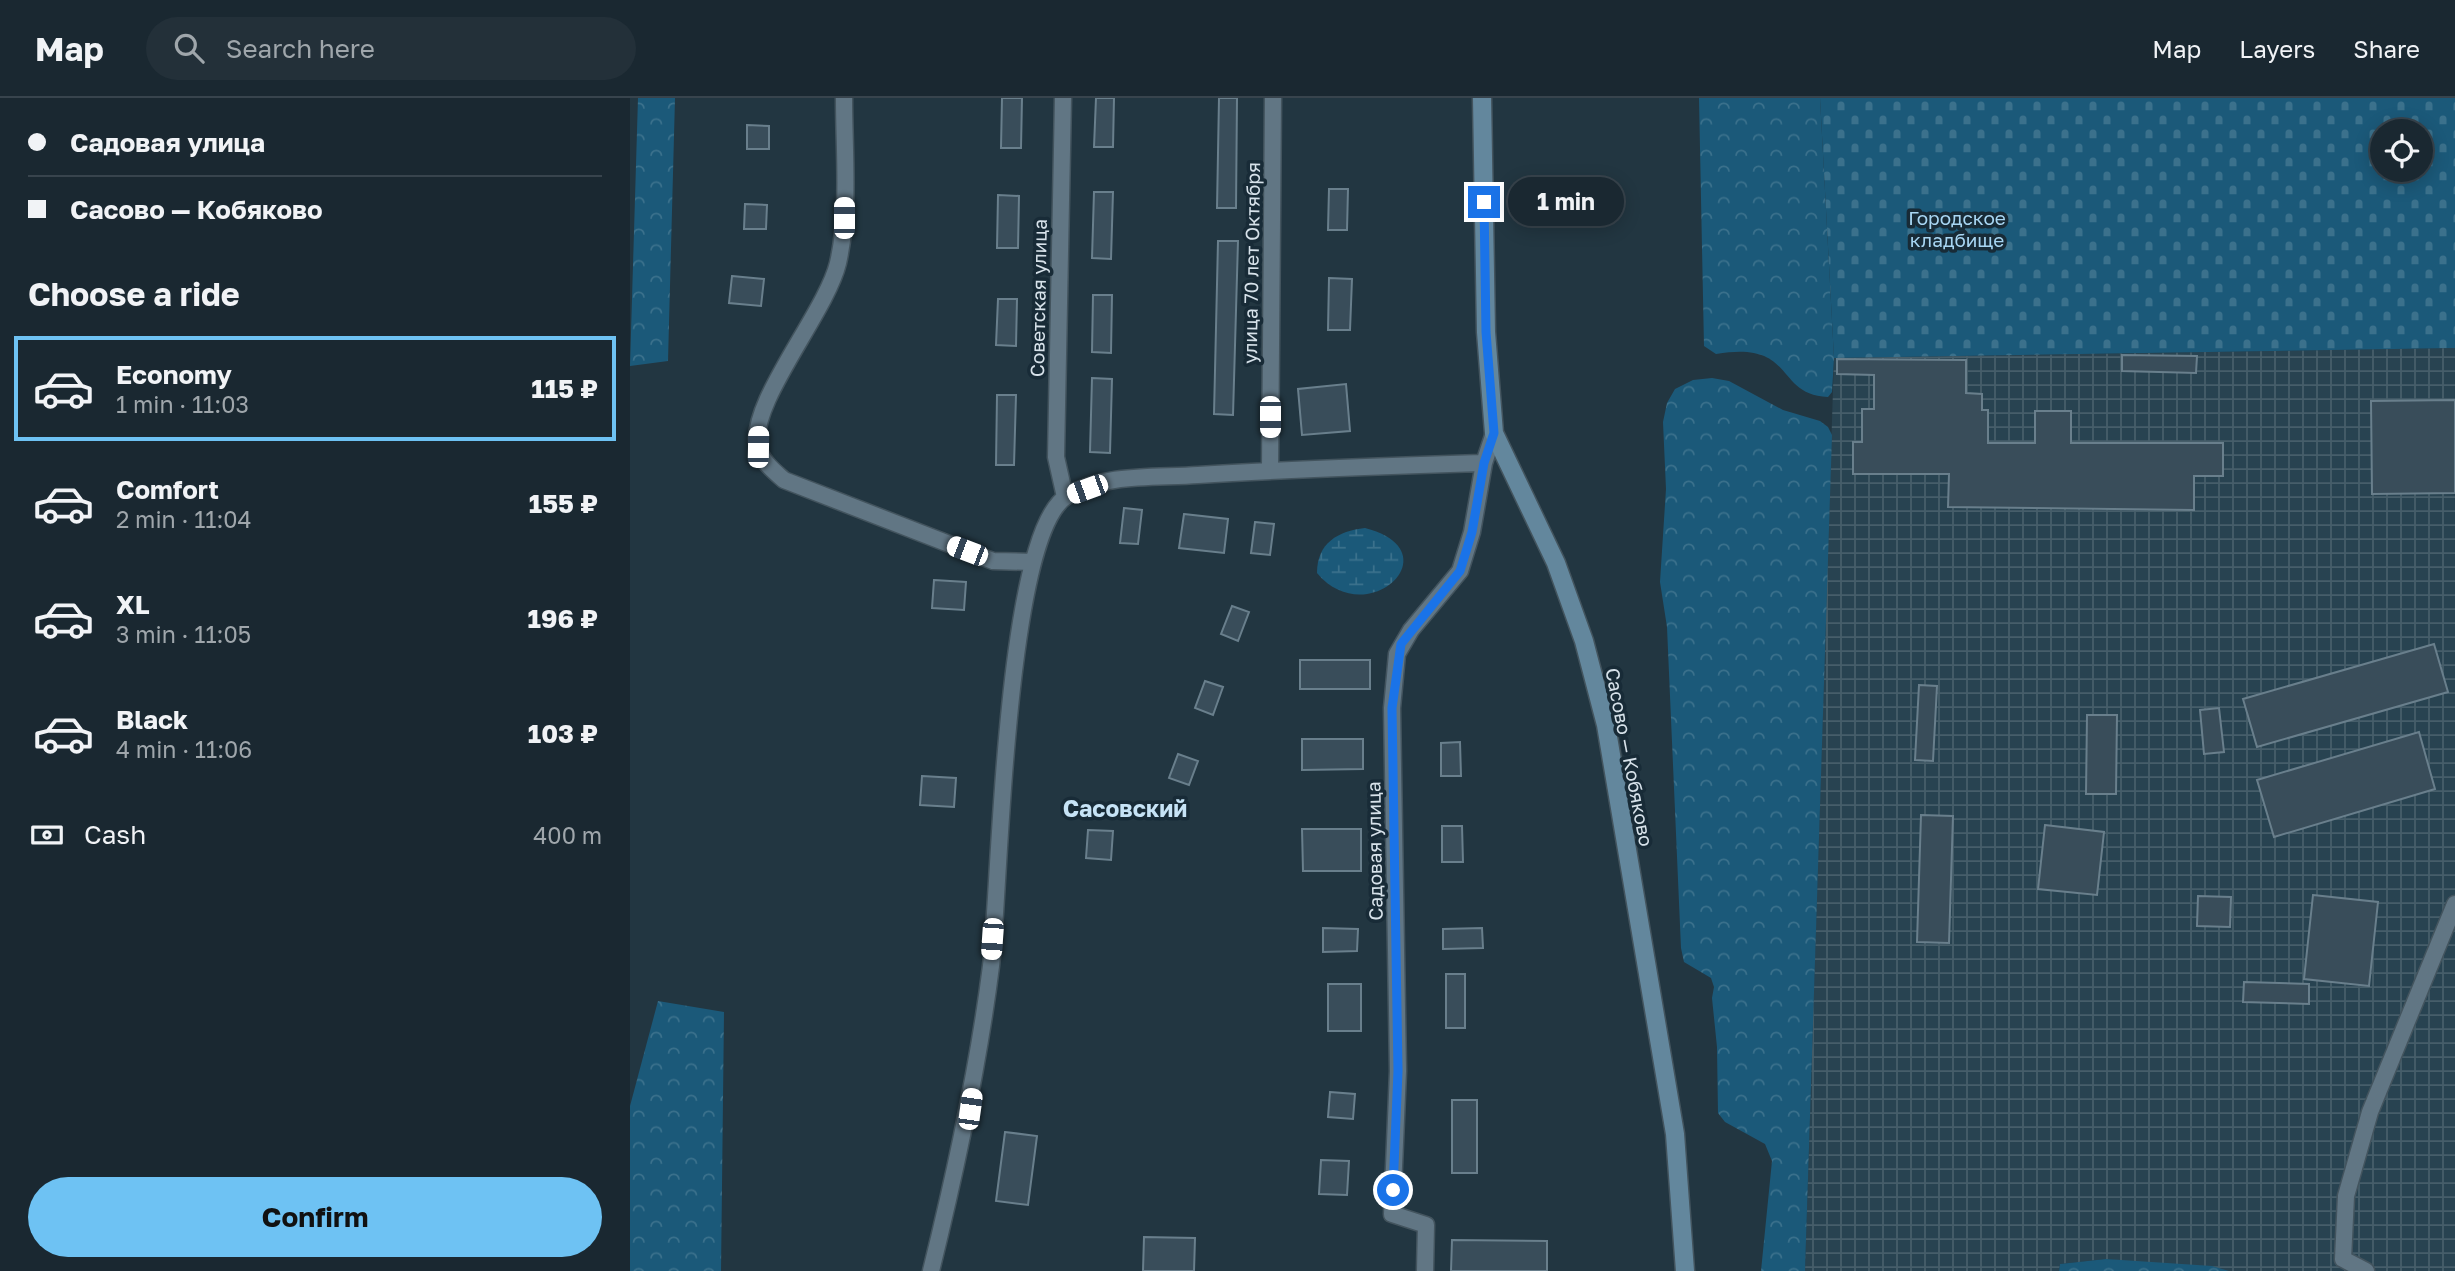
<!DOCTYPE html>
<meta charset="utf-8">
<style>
body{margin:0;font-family:"Golos Text",sans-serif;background:#233039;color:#f1f3f6;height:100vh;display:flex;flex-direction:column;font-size:26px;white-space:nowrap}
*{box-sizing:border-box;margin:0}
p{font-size:23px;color:#9fa6ab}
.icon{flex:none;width:38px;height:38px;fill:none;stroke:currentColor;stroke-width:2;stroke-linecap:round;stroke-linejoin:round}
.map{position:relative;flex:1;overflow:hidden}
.panel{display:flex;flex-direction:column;background:#1a2831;width:630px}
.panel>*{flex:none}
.banner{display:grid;align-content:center;height:154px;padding:0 28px;background:#1a2831}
.buttons{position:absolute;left:1740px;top:21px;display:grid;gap:14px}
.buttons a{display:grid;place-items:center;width:63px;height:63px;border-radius:50%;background:#1a2831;box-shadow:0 4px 18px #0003,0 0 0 2px #38444d;font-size:35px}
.end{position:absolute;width:32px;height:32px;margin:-16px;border:9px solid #1a73e8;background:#fff;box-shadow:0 0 0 4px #fff}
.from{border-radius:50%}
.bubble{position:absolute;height:49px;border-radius:24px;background:#1a2831;box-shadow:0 4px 18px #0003,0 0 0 2px #38444d;font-size:23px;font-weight:700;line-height:49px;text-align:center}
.car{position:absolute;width:21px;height:42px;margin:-21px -10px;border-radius:9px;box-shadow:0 0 5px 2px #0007;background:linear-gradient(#fff 24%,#345 0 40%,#fff 0 76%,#345 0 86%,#fff 0)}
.banner b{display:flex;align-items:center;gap:24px;height:66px;font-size:26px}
.banner b+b{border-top:2px solid #38444d}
.banner i{width:18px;height:18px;background:#f1f3f6}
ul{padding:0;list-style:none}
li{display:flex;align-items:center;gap:21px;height:105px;margin:0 14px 10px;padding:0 14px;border:4px solid transparent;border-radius:0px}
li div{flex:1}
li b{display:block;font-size:26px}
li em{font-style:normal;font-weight:700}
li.selected{border-color:#6ec2f3}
li>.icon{width:63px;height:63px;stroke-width:1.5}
h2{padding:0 28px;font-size:32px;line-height:84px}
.pay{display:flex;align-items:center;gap:18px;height:77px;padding:0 28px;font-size:26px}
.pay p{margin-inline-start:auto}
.action{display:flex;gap:14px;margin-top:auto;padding:14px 28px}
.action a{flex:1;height:80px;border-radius:42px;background:#6ec2f3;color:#111;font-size:28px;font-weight:700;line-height:80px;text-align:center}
header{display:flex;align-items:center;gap:42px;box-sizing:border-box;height:98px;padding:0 35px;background:#1a2831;border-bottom:2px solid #38444d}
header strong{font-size:33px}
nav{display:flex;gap:38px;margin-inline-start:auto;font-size:24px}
.search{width:490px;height:63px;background:#233039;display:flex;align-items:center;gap:18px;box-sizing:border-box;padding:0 24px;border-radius:38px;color:#9fa6ab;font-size:26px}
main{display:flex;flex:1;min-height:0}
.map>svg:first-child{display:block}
</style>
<header>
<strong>Map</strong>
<div class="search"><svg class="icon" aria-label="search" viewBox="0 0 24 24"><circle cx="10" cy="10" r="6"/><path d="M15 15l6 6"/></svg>Search here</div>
<nav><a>Map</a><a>Layers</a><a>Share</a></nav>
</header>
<main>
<section class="panel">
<div class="banner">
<b><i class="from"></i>Садовая улица</b>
<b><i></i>Сасово — Кобяково</b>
</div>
<h2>Choose a ride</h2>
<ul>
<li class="selected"><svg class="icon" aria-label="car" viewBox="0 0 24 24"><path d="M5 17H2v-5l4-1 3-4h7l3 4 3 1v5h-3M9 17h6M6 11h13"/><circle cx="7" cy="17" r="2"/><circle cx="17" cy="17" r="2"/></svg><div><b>Economy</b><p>1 min · 11:03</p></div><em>115 ₽</em></li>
<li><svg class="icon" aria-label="car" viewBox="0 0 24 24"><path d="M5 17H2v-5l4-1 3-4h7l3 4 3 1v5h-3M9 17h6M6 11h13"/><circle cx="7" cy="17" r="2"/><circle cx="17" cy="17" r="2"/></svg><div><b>Comfort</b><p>2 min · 11:04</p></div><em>155 ₽</em></li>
<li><svg class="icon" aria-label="car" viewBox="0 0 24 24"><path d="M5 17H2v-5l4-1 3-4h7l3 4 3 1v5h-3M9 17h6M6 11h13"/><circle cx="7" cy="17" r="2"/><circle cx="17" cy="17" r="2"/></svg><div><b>XL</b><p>3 min · 11:05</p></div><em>196 ₽</em></li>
<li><svg class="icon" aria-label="car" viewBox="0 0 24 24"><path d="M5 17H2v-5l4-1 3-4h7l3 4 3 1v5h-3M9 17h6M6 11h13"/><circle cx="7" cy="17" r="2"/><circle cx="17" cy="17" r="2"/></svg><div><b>Black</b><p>4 min · 11:06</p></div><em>103 ₽</em></li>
</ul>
<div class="pay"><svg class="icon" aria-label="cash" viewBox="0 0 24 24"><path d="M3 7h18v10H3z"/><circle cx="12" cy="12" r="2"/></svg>Cash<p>400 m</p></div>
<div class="action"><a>Confirm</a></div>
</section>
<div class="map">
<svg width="1825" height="1173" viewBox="0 0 1825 1173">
<defs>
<pattern id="industrial-grid" width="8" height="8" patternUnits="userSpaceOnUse" patternTransform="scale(1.75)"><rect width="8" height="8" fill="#284351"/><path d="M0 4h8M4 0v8" fill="none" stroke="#465e6a"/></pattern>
<pattern id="forest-crowns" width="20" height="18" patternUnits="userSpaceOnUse" patternTransform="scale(1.75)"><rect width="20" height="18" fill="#1b5979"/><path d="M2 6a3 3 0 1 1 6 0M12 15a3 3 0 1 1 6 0" fill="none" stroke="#3b718c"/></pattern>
<pattern id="wetland-marsh" width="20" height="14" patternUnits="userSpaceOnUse" patternTransform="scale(1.75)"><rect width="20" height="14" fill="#1b5979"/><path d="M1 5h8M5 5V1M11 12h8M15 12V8" fill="none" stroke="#3b718c"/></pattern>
<pattern id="cemetery-stones" width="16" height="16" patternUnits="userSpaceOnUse" patternTransform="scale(1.75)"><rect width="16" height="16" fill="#1b5979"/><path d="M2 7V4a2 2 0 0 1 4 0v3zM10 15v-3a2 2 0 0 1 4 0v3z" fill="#3b718c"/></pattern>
</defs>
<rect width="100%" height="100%" fill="#223641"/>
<!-- industrial -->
<path fill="url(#industrial-grid)" d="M1825 250V1173H1599L1476 1161 1430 1166 1429 1173H1175L1204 260Z"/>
<!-- forest -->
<path fill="url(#forest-crowns)" d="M8 0H45L38 263 0 268Z
M1069 0H1190L1204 260 1202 294 1198 299C1144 297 1167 242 1086 256L1074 248Z
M1082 280 1099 283 1153 312 1190 323 1198 329 1202 337 1175 1173H1131L1142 1063 1135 1046 1095 1024 1088 1015 1087 949 1082 900 1084 889 1081 880 1054 864 1051 850 1037 529 1030 484 1036 391 1033 324 1037 305 1045 291 1063 282Z
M28 903 94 914 91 1173H0V1008Z
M1476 1161 1582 1168 1599 1173H1429L1430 1166Z"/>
<!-- wetland -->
<path fill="url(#wetland-marsh)" d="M735 430C824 453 737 535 687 475 687 445 708 433 735 430Z"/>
<!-- cemetery -->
<path fill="url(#cemetery-stones)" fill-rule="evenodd" d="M1190 0H1825V250L1204 260ZM1752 33H1790V72H1752Z"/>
<!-- building -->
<path fill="#394d5a" stroke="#697f8c" stroke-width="2" d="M372 0H392L391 50H371Z
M466 0H484L483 49H464Z
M589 0H607L606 110H587Z
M117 27 139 28V51H117Z
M699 91H718L717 132H698Z
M464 94H483L481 161 462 160Z
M368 97 389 98 388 150H367Z
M115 106 137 107 136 131H114Z
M588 143H608L603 317 584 316Z
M102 178 134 181 131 208 99 205Z
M699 180 722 181 720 232H698Z
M463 197H482L481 255 462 254Z
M368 201H387L386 248 366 247Z
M1492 257 1567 258 1566 275 1492 273Z
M1207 261 1336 262V295L1352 296V312H1358V345H1405V313H1441V345H1593V378H1564V412L1318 409 1319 376H1223V344H1232V311H1244V277L1207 276Z
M462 280 482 281 480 355 460 354Z
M716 286 720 333 672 337 668 291Z
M367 297H386L384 367H366Z
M1825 302V395L1742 396 1741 303Z
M494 410 512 412 508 446 490 445Z
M554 416 598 421 594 455 549 450Z
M625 424 644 426 640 457 621 455Z
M304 482 336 484 334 512 302 510Z
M602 508 619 514 608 543 591 536Z
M1804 546 1818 594 1627 649 1613 601Z
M670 562H740V591H670Z
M575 583 593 589 583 617 565 610Z
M1289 587 1307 588 1303 663 1285 662Z
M1589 610 1594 654 1574 656 1570 612Z
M1457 617H1487L1486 696H1456Z
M1789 634 1805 691 1644 739 1627 682Z
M672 641H733V671L672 672Z
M830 644 831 678H811V645Z
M548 656 568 663 559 687 539 680Z
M292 678 326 680 324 709 290 707Z
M1291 717 1323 718 1319 845 1287 844Z
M1415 727 1474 734 1467 797 1408 791Z
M812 728H832L833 764H812Z
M672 731H731V773H673Z
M458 732 483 733 481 762 456 760Z
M1683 797 1748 804 1739 888 1674 881Z
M1568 798 1601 799 1600 829 1567 828Z
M693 830 728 831 727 853 693 854Z
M852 830 853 850 813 851V831Z
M816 876H835V930H816Z
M1614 884 1679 886V906L1613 904Z
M698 886H731V933H698Z
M700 994 725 996 723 1021 698 1019Z
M822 1002H847V1075H822Z
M375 1034 407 1038 398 1107 366 1103Z
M691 1062 719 1063 717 1097 689 1096Z
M514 1139 565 1140 564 1173H513Z
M822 1142 917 1143V1173H821Z"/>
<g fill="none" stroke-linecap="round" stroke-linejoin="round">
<defs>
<path id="street" d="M214 0C214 54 220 112 208 165 196 215 117 307 128 349 131 363 144 373 154 382L363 463 403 464
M433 0 426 359 435 399
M640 372 643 0
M301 1173C326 1072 348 971 361 868 370 789 375 436 437 398 474 375 526 380 568 377 663 371 759 368 854 365
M795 1173 796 1127 762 1116 768 973 762 610 767 556 781 532 830 473 842 434 854 365 864 335
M1736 1173 1713 1161 1716 1098 1740 1014 1825 806"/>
<path id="secondary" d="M852 0 856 234 864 335 926 465 954 543 976 627 1045 1036 1055 1173"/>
</defs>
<!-- street casing -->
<use href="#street" stroke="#43545e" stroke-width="19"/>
<!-- secondary casing -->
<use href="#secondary" stroke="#43545e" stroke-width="21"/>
<!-- street -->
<use href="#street" stroke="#617684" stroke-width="16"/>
<!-- secondary -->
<use href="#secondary" stroke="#63879d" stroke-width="18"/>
</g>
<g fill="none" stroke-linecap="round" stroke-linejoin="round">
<!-- route -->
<path stroke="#1a73e8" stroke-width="9" d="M763 1092 768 973 762 610 771 546 830 473 842 434 854 365 864 335 856 234 854 104"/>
</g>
<g text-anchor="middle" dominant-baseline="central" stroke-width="7" stroke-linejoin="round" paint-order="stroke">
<!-- park labels -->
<g font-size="19" fill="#a8d6f3" stroke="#182b37">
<text x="1327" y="119">Городское<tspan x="1327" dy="22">кладбище</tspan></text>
</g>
<!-- street labels -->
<g font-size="19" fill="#d7e2ea" stroke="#182b37">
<text transform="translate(621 165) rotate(-89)">улица 70 лет Октября</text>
<text transform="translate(408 200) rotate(-89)">Советская улица</text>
<text transform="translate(1000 659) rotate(79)">Сасово — Кобяково</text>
<text transform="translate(744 753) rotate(-91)">Садовая улица</text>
</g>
<!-- quarter labels -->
<g font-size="23" font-weight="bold" fill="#c6e3f6" stroke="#182b37">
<text x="495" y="710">Сасовский</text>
</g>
</g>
</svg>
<div class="buttons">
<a><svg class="icon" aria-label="locate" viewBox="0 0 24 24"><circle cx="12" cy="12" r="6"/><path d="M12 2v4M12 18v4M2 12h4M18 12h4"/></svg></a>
</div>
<i class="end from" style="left:763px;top:1092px"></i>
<i class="end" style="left:854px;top:104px"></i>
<div class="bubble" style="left:878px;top:79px;width:116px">1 min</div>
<i class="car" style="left:214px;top:120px;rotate:0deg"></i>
<i class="car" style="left:640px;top:319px;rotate:180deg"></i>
<i class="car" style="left:128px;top:349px;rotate:1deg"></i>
<i class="car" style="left:457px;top:391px;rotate:250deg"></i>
<i class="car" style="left:337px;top:453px;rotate:291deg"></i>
<i class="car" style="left:362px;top:841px;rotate:184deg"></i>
<i class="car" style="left:340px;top:1011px;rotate:8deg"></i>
</div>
</main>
